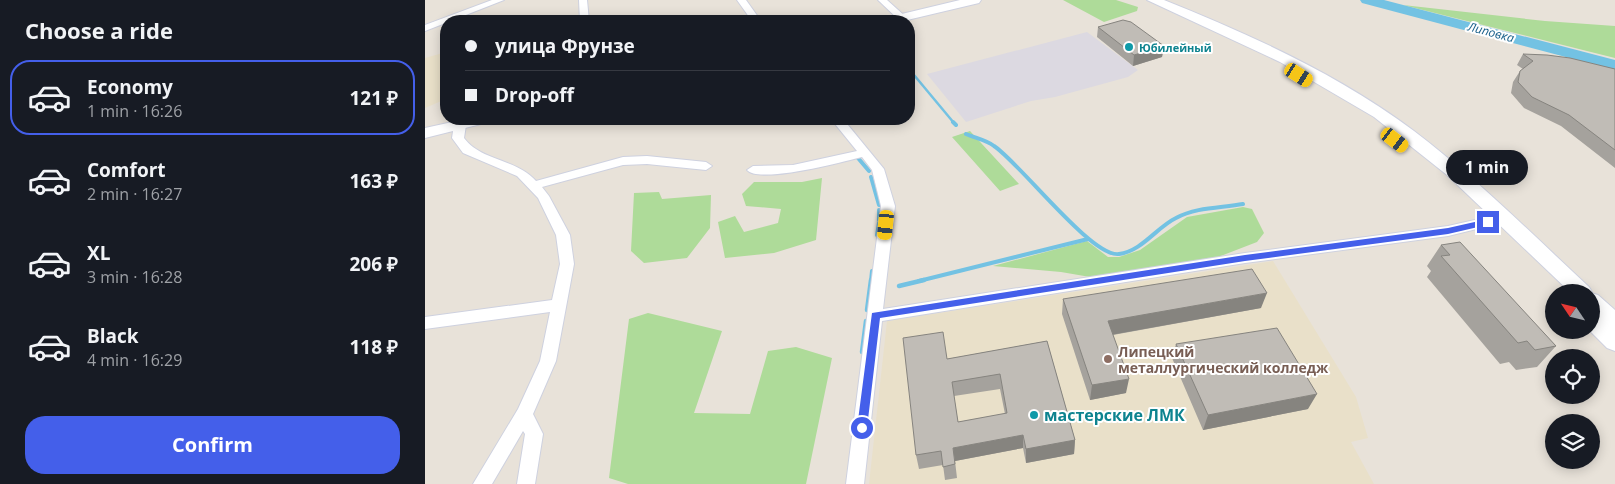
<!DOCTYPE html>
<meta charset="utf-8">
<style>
body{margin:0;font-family:"Open Sans",sans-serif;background:#242831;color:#f1f3f6;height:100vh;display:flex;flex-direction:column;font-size:19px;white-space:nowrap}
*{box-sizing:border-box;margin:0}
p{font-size:16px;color:#9ea1a6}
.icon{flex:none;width:28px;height:28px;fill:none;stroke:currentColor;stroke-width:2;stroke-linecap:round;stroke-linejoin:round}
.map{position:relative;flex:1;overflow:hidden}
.drawer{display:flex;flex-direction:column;background:#171b24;width:425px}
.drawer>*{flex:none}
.top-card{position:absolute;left:15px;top:15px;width:475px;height:110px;border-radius:20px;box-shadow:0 2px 12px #0003;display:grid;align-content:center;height:110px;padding:0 25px;background:#171b24}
.needle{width:32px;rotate:305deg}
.fabs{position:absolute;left:1120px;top:284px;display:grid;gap:10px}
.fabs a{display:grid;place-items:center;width:55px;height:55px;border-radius:50%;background:#171b24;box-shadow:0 2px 12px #0003;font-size:25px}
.end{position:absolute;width:22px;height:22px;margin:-11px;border:6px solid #445fea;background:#fff;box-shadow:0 0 0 2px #fff}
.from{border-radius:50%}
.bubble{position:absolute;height:35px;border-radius:18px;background:#171b24;box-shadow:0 2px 12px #0003;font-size:16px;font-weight:700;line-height:35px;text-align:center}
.car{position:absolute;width:15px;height:30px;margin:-15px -8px;border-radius:6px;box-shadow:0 0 4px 1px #0007;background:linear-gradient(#f5c518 24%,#345 0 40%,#f5c518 0 76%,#345 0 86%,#f5c518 0)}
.top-card b{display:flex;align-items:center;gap:18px;height:48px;font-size:19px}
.top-card b+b{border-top:1px solid #363941}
.top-card i{width:12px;height:12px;background:#f1f3f6}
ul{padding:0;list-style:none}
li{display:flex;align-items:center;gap:15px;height:75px;margin:0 10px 8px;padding:0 15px;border:2px solid transparent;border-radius:20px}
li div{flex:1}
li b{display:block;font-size:19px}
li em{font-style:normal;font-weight:700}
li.current{border-color:#445fea}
li>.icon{width:45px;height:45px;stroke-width:1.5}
h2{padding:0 25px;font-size:22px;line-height:60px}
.button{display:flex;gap:10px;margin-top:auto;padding:10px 25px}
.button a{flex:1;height:58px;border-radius:20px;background:#445fea;color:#fff;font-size:20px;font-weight:700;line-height:58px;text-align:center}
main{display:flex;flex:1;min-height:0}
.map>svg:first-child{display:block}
</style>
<main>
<section class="drawer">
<h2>Choose a ride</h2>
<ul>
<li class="current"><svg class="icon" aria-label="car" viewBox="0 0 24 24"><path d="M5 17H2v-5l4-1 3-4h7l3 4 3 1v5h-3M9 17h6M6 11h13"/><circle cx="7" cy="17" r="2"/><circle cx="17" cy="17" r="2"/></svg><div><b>Economy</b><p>1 min · 16:26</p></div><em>121 ₽</em></li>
<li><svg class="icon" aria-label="car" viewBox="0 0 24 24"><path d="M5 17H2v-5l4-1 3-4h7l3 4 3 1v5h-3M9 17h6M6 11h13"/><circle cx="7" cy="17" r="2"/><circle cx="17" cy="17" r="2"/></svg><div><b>Comfort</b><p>2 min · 16:27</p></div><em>163 ₽</em></li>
<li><svg class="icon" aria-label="car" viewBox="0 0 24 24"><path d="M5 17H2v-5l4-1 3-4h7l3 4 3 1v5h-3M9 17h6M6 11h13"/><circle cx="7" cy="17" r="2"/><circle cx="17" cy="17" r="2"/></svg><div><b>XL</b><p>3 min · 16:28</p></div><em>206 ₽</em></li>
<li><svg class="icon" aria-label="car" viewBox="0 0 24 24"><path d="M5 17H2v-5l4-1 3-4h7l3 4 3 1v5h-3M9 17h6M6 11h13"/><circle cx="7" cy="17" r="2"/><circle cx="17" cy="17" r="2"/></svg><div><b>Black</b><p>4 min · 16:29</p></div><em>118 ₽</em></li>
</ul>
<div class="button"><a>Confirm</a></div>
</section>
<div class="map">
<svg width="1190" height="484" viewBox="0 0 1190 484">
<rect width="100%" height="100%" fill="#e8e2d9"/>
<!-- industrial -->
<path fill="#dcd9e1" d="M662 32 713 70 703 77 630 97 606 101 541 122 502 74Z"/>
<!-- education -->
<path fill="#e9e0c9" d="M21 52V99L0 108V58Z
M848 261 931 397 943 438 926 442 949 484H444L462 321Z"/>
<!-- green -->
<path fill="#aedb99" d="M638 0H691L713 7 712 11 679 22Z
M978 5 1120 21 1190 26V58Z
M545 131 594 184 575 191 527 137Z
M397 178 391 240 349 253 300 258 293 222 310 216 319 232 353 223 356 209 321 206 317 194 329 182H377Z
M234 192 237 199 286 195 285 228 262 258 219 263 206 251 209 193Z
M818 207 827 209 839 233 832 242 788 259 671 278 636 272 568 266 662 241 683 257H694L715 250 762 217Z
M223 313 297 331 269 413 325 414 343 351 371 347 407 358 381 484H203L184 478 204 319Z"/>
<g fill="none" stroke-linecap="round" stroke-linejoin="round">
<!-- stream-far2 -->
<path stroke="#73c2e3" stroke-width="2.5" d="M484 69 529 123"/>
<!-- stream-far1 -->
<path stroke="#73c2e3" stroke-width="4" d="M528 122 531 125
M541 134C550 138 561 140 569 146 595 163 667 258 694 254 717 251 732 227 751 218 771 207 796 208 818 204
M433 158 444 171
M446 177 454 205
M454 210V220
M452 235 454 223
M446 281 447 271
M494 281 663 239"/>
<!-- stream -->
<path stroke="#73c2e3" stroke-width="4.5" d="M474 286 499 280
M442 310 446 280
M437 352 441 321"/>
<!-- river -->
<path fill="#73c2e3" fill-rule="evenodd" d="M935 0H959L1190 60V70L937 3Z"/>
<defs>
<path id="street" d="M67 0H79L0 31V25Z
M154 0H162L164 21H155Z
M312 0H321L336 21H327Z
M453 0H462L482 18 474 20Z
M406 119H418L459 169 470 206 458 309 820 253 1023 226 1063 217 1070 222 1068 225 1023 236 820 263 457 321 439 484H421L456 206 447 170 437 157C418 162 334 184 322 170L328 166 368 165 432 151Z
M35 122 41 125 39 138C56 161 92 159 111 181L198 157 222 156 281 162 287 166 281 170 222 164 198 165 117 187 124 196 145 235 149 264 131 361 108 414 118 434 110 484H92L100 434 98 431 67 484H48L93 409 115 361 125 312 0 329V317L127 300 135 264 131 235 113 198 92 176 38 153 27 138 29 125Z"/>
<path id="secondary" d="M535 0H556L554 3 478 21H458L460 18Z
M722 0H739C826 35 913 74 989 131 1051 178 1107 234 1164 287L1167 292 1166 293 1173 295 1190 310V351L1182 348 1164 330H1166V292H1145L1022 175 949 117 855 62Z
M41 119H67L64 122 0 138V128Z"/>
</defs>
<!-- street casing -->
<use href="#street" stroke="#ced1df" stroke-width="2"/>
<!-- secondary casing -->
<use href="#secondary" stroke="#ced1df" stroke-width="2"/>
<!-- street -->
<use href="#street" fill="#fff" fill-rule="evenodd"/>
<!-- secondary -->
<use href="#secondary" fill="#fff" fill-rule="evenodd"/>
</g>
<!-- wall -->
<path fill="#a5a29d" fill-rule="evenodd" d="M673 27 739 46 737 57 708 66 672 37Z
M1098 54 1190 69V168L1136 126 1099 108 1086 93 1088 82 1095 71 1098 69 1092 65Z
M1016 245 1131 346 1112 367 1091 370 1084 362 1075 364 1002 277 1006 271 1002 266Z
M638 299 836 308 688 335 701 393 665 400 637 314Z
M622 341 650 440 649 454 601 463 598 448 530 461 532 478 520 480 518 465 494 469 491 455 522 359ZM575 389 580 414 533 422 529 396Z
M751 344 883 409 778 430 747 358Z"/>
<!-- shaded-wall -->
<path fill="#86847f" d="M739 46 737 57 708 66 709 55Z
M842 293 836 308 680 336 683 321Z
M704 379 701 393 665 400 667 385Z
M892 394 883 409 778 430 783 415Z
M598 435V448L530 461 528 448Z
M650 440 649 454 601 463V449Z"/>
<!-- building -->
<path fill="#c0bcb6" stroke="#86847f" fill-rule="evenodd" d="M698 20 706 22 739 46 709 55 673 27Z
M1098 54 1122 55 1145 58 1190 69V150L1144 115 1107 97 1093 82 1095 71 1108 61Z
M1035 242 1131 346 1110 350 1102 341 1093 343 1016 256 1025 255 1016 245Z
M827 269 842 293 683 321 704 379 667 385 638 299Z
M852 328 892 394 783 415 751 344Z
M518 332 522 359 622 341 650 440 601 449 598 435 528 448 530 464 518 467 516 451 491 455 478 338ZM575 374 582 413 533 422 527 382Z"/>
<!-- route -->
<path fill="#445fea" d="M1063 219 1066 220V224L1023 234 820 261 455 318 442 428 437 433 432 428 447 313 820 255 1023 228Z"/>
<!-- markers -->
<g fill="#0f9aa8" stroke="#fff" stroke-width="2">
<circle cx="704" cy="47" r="5"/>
<circle cx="609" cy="415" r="5"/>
</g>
<circle fill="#8d6e63" stroke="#fff" stroke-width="2" cx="683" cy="359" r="5"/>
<g text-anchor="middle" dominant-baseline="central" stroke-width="4" stroke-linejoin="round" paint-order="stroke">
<!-- far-culture labels -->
<g font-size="11" font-weight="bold" fill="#0d838f" stroke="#fff" text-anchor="start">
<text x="714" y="47">Юбилейный</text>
</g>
<!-- far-water labels -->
<g font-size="12" font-style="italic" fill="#185f8a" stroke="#fff">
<text transform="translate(1066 32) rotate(15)">Липовка</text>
</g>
<!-- education labels -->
<g font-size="14" font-weight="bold" fill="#785e54" stroke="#fff" text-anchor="start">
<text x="693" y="351">Липецкий<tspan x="693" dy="16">металлургический колледж</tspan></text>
</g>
<!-- near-culture labels -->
<g font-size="16" font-weight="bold" fill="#0d838f" stroke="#fff" text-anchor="start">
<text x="619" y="415">мастерские ЛМК</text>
</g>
</g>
</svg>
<div class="fabs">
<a><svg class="needle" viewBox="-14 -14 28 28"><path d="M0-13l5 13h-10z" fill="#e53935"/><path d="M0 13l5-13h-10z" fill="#9ea1a6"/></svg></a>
<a><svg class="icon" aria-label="locate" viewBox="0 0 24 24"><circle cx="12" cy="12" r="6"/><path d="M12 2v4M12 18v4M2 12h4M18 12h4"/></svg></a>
<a><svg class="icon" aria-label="layers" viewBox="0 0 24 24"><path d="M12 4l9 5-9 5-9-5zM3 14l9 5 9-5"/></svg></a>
</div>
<i class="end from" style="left:437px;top:428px"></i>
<i class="end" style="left:1063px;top:222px"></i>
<div class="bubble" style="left:1021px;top:150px;width:82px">1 min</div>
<i class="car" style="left:874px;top:75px;rotate:122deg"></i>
<i class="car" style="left:970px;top:140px;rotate:127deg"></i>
<i class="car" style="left:461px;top:225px;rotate:186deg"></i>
<div class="top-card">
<b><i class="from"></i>улица Фрунзе</b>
<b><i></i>Drop-off</b>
</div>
</div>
</main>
